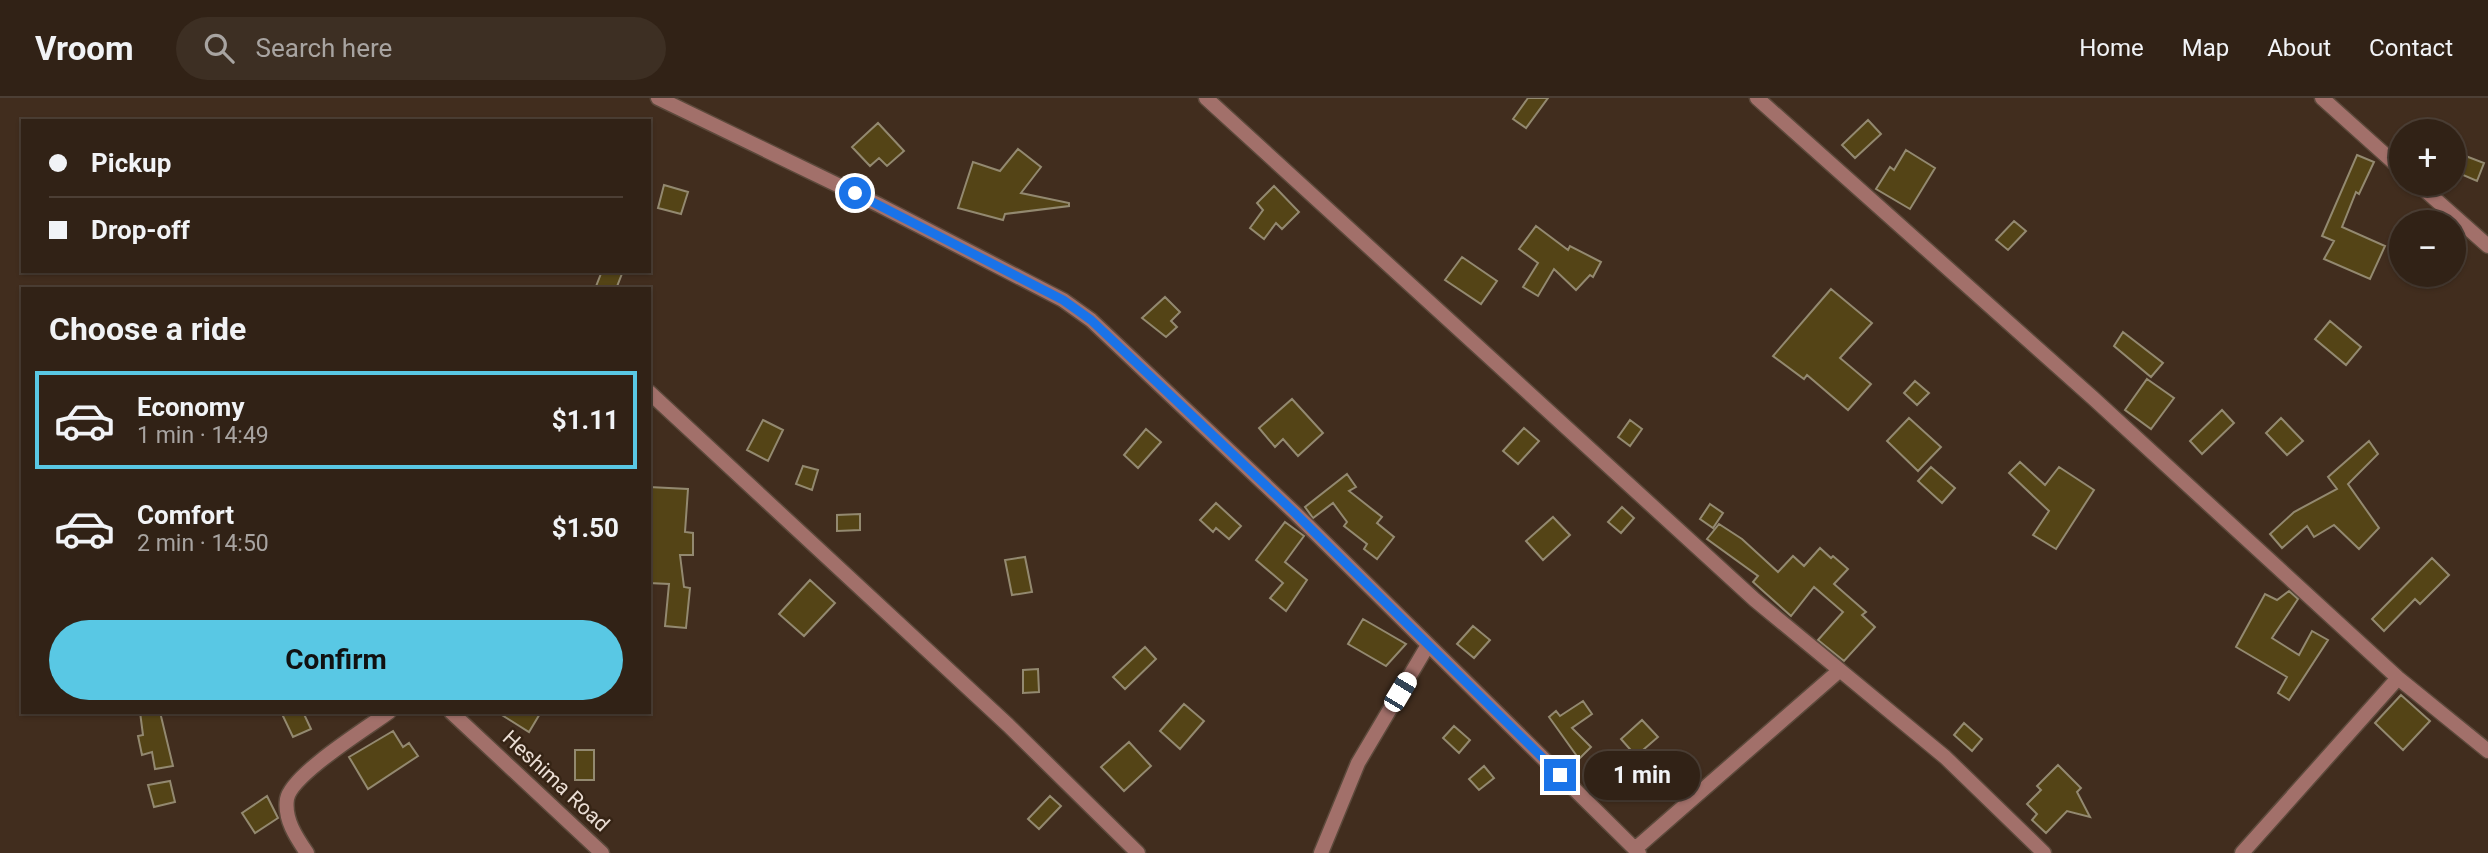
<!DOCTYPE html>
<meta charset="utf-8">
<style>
body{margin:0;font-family:Roboto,sans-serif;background:#3d2f23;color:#f1f3f6;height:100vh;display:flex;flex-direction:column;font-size:26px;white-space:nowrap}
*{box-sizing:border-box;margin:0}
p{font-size:23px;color:#a8a4a1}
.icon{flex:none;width:38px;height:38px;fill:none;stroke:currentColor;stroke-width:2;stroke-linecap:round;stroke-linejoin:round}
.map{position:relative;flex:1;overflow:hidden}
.panel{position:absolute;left:21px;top:189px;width:630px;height:427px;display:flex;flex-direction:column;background:#312216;border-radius:0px;box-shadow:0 2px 5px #0004,0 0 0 2px #4c3f35}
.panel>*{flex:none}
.banner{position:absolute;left:21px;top:21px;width:630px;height:154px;border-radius:0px;box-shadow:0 2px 5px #0004,0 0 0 2px #4c3f35;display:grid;align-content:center;height:154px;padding:0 28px;background:#312216}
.tools{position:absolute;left:2389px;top:21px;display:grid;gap:14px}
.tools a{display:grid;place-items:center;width:77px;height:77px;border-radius:50%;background:#312216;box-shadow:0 2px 5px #0004,0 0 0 2px #4c3f35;font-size:35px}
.end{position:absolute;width:32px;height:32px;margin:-16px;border:9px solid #1a73e8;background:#fff;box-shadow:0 0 0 4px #fff}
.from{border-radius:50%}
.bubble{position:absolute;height:49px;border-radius:24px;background:#312216;box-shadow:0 2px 5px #0004,0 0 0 2px #4c3f35;font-size:23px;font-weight:700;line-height:49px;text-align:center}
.car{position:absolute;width:21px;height:42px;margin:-21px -10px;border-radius:9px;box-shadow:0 0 5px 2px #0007;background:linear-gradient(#fff 24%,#345 0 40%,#fff 0 76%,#345 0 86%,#fff 0)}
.banner b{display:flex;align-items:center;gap:24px;height:66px;font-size:26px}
.banner b+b{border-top:2px solid #4c3f35}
.banner i{width:18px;height:18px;background:#f1f3f6}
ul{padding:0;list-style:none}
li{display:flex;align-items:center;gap:21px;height:98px;margin:0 14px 10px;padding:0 14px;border:4px solid transparent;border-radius:0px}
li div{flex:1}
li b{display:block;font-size:26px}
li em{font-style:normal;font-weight:700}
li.on{border-color:#59c8e4}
li>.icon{width:63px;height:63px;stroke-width:1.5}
h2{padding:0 28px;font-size:32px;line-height:84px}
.primary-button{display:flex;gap:14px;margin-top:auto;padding:14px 28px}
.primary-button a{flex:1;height:80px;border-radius:42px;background:#59c8e4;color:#111;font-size:28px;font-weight:700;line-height:80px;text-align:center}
header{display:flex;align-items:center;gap:42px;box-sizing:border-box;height:98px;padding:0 35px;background:#312216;border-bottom:2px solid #4c3f35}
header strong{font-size:33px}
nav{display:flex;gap:38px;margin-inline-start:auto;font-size:24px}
.search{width:490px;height:63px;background:#3d2f23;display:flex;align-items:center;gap:18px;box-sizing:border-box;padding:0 24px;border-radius:38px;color:#a8a4a1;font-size:26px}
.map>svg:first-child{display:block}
</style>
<header>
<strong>Vroom</strong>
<div class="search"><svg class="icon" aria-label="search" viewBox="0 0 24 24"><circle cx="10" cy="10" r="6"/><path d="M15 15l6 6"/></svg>Search here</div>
<nav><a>Home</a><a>Map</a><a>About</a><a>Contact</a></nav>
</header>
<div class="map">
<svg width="2488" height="755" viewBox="0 0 2488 755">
<rect width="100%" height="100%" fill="#412d1e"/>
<!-- building -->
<path fill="#544416" stroke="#938970" stroke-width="2" d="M1528 0H1548L1526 30 1513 21Z
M1868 22 1881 36 1855 60 1842 47Z
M878 25 904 53 887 68 879 60 870 68 852 49Z
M1018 51 1041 69 1021 95 1069 105V108L1005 116 1003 122 958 110 973 64 1000 73Z
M1906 52 1935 70 1910 111 1876 91 1890 69 1894 72Z
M2357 57 2374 64 2359 96 2356 94 2342 129 2385 148 2370 181 2324 161 2334 143 2322 138Z
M2463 57 2484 65 2477 83 2456 74Z
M664 87 688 94 681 116 658 110Z
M1274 88 1299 114 1282 131 1276 125 1264 141 1250 130 1263 112 1257 105Z
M2014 123 2026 133 2008 152 1996 142Z
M1536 128 1568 152 1570 148 1601 164 1593 179 1590 177 1576 192 1554 171 1538 198 1523 189 1538 165 1519 151Z
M1462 159 1497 183 1481 206 1445 182Z
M602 173H623L616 191H595Z
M1831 191 1872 225 1840 260 1871 286 1848 312 1807 277 1804 281 1773 258Z
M1165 199 1180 214 1171 223 1177 229 1166 239 1142 220Z
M2330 223 2361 249 2346 267 2315 241Z
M2123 234 2163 265 2151 279 2114 248Z
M2147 281 2174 300 2151 331 2125 312Z
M1915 283 1929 295 1917 307 1904 295Z
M1292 301 1323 335 1298 358 1283 341 1275 349 1259 330Z
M2222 312 2234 325 2202 356 2190 343Z
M1909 320 1941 349 1918 373 1887 343Z
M2281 320 2303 343 2287 357 2266 335Z
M763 322 783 332 768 363 747 352Z
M1630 322 1642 331 1630 348 1618 339Z
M1524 330 1539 343 1518 366 1503 353Z
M1146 331 1161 344 1138 370 1124 357Z
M2369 343 2378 356 2348 386 2379 430 2359 451 2334 427 2314 439 2307 428 2282 450 2270 436 2294 414 2337 391 2328 379Z
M2020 364 2045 387 2059 369 2094 392 2056 451 2033 437 2049 413 2009 375Z
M803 368 818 372 812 392 796 386Z
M1931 369 1955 390 1942 405 1918 383Z
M1347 376 1356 389 1349 393 1382 419 1377 425 1394 439 1377 461 1364 451 1367 446 1344 428 1347 424 1333 405 1313 420 1305 409Z
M649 389 688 391 685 434 693 435V457H680L684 489 690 490 686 530 665 528 669 486 649 485Z
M1216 405 1241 428 1229 441 1216 430 1213 434 1200 422Z
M1710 406 1723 415 1713 430 1700 421Z
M1622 409 1634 420 1621 435 1608 424Z
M860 416V432L837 433V417Z
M1553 419 1570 437 1543 462 1526 443Z
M1285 424 1304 438 1285 464 1307 482 1286 513 1270 500 1283 485 1256 462Z
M1719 426 1742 441 1778 474 1793 458 1804 468 1820 450 1831 460 1833 458 1848 471 1834 486 1866 514 1862 517 1875 529 1844 563 1818 542 1843 514 1814 489 1791 518 1753 484 1758 478 1707 441Z
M1025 459 1032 494 1012 497 1005 462Z
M2432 460 2449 477 2420 506 2415 501 2384 533 2372 521Z
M810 482 835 505 804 538 779 516Z
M2289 493 2298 501 2272 540 2299 557 2312 533 2328 542 2289 602 2278 595 2287 579 2236 549 2265 496 2277 502Z
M1363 521 1406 546 1386 568 1348 546Z
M1473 528 1490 542 1474 560 1457 546Z
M1145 549 1156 561 1125 591 1113 579Z
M1038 571 1039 594 1023 595V572Z
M2401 597 2430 623 2403 652 2375 625Z
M1583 603 1592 616 1572 630 1591 649 1579 661 1549 619 1556 613 1560 618Z
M1184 606 1204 623 1180 651 1160 633Z
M140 614H160L173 668 155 671 152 654 142 657 138 638 143 637Z
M281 614H303L311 631 293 639Z
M497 614H541L529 634Z
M1642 622 1658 639 1636 658 1621 641Z
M1964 625 1982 641 1972 653 1954 637Z
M1454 628 1470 642 1459 655 1443 640Z
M393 633 403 649 409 645 418 658 368 691 349 659Z
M1129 644 1151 668 1124 693 1101 669Z
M575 652H594V682H575Z
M2058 667 2081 690 2077 694 2090 719 2067 713 2046 735 2032 722 2037 716 2027 706 2041 692 2037 688Z
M1484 668 1494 680 1479 692 1469 681Z
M170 683 175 704 154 709 148 687Z
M267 698 278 720 255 735 242 715Z
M1050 698 1061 708 1039 731 1028 721Z"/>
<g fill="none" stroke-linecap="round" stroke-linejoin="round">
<defs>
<path id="street" d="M658 0 879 107 1063 202 1091 222 1295 415 1639 755
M1206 0 1755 502 1945 659 2044 755
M1757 0 2093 300 2398 580 2488 653
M2322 0 2401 71
M2418 86 2488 148
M649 294 1008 627 1138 755
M451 614 602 755
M1635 751 1840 572
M307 755C296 739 284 721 287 701 291 677 367 630 389 614
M1321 755 1358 665 1428 547
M2242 755 2398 580"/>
</defs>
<!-- street casing -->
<use href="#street" stroke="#5c493b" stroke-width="17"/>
<!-- street -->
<use href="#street" stroke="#a2706a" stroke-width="14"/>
</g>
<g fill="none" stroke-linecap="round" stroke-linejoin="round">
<!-- route -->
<path stroke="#1a73e8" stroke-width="9" d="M855 95 1063 202 1091 222 1295 415 1560 677"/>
</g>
<g text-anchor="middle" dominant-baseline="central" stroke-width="5" stroke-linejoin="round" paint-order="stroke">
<!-- street labels -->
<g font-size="21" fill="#ebded5" stroke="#362415">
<text transform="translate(556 683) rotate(43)">Heshima Road</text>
</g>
</g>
</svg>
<div class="tools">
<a>+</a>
<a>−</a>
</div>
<i class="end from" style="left:855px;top:95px"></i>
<i class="end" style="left:1560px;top:677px"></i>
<div class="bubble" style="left:1584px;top:653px;width:116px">1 min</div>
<i class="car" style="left:1400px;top:594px;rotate:31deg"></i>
<div class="banner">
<b><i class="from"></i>Pickup</b>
<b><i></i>Drop-off</b>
</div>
<section class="panel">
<h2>Choose a ride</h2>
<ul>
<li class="on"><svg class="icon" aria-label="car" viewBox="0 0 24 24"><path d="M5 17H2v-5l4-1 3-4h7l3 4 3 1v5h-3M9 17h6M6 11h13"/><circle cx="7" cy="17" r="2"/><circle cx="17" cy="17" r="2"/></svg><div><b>Economy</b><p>1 min · 14:49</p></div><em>$1.11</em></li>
<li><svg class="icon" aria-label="car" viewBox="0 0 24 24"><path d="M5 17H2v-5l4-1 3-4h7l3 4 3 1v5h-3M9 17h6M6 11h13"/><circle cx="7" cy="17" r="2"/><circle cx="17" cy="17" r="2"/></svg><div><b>Comfort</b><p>2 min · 14:50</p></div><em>$1.50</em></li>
</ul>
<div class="primary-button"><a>Confirm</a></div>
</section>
</div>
